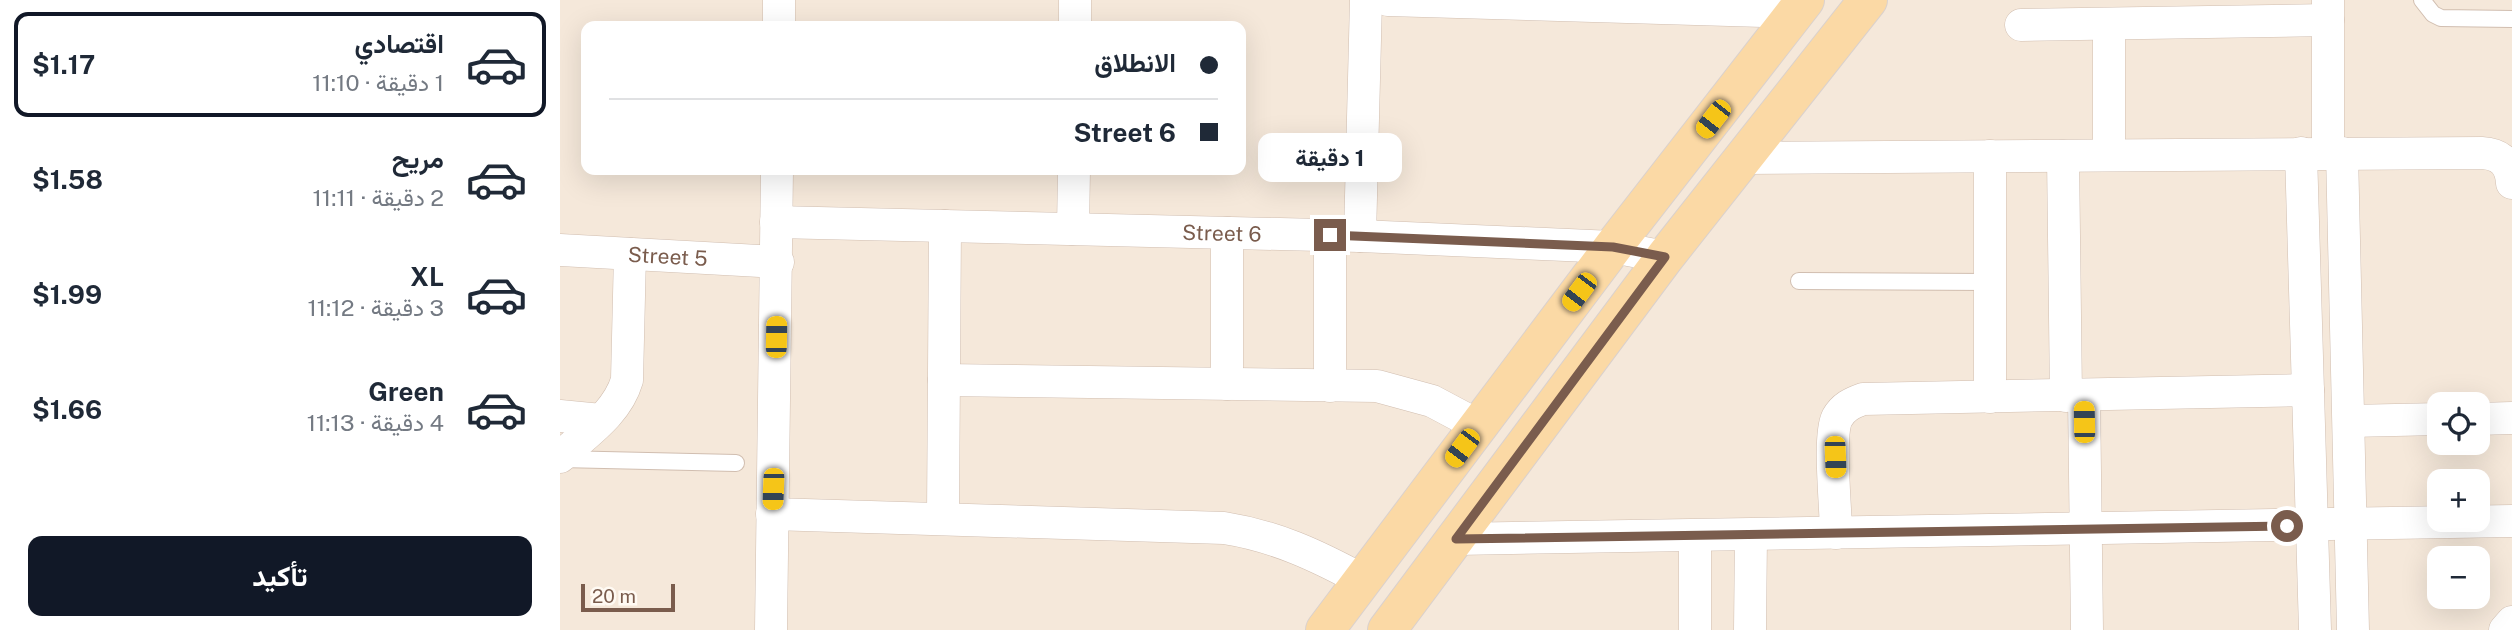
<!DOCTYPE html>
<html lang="ar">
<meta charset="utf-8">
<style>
body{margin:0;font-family:"Public Sans",Vazirmatn,sans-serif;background:#f6f6f7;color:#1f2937;direction:rtl;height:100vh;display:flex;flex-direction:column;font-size:26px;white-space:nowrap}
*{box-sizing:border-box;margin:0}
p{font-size:23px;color:#747a83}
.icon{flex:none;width:38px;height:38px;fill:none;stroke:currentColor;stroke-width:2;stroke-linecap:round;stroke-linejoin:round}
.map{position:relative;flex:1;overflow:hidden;direction:ltr}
.details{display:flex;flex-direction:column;background:#fff;width:560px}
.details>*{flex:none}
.guide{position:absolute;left:21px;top:21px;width:665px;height:154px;border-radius:14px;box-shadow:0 7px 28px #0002;direction:rtl;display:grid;align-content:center;height:154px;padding:0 28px;background:#fff}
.controls{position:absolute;left:1867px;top:392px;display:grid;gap:14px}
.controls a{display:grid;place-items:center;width:63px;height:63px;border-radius:14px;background:#fff;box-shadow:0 7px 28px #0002;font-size:35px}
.scale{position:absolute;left:21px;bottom:18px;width:94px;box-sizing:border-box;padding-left:7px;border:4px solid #7a5c4d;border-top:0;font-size:19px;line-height:24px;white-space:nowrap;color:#7a5c4d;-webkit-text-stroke:5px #fffaf3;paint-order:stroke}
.end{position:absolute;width:32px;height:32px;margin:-16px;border:9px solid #7a5c4d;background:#fff;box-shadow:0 0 0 4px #fff}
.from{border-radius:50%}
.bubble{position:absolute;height:49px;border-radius:14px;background:#fff;box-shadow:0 7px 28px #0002;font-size:23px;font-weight:700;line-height:49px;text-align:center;direction:rtl}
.car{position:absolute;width:21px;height:42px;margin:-21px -10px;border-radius:9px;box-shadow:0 0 5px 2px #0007;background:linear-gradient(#f5c518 24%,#345 0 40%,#f5c518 0 76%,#345 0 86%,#f5c518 0)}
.guide b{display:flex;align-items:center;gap:24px;height:66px;font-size:26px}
.guide b+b{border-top:2px solid #e0e1e3}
.guide i{width:18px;height:18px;background:#1f2937}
ul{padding:12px 0 0;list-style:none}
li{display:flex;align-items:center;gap:21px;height:105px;margin:0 14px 10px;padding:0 14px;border:4px solid transparent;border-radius:14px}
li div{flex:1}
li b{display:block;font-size:26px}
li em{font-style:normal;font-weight:700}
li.on{border-color:#111827}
li>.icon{width:63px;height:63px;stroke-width:1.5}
.primary-button{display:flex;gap:14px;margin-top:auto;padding:14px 28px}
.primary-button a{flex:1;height:80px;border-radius:14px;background:#111827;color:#fff;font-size:28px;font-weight:700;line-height:80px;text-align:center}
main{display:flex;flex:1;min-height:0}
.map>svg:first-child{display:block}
</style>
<main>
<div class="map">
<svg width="1952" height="630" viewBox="0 0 1952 630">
<rect width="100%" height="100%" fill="#fdf6ec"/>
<!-- residential -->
<path fill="#f5e8da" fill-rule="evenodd" d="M0 0H1952V630H0ZM26 26H681V170H26ZM1880 404H1918V443H1880ZM1880 481H1918V520H1880ZM1880 558H1918V597H1880Z"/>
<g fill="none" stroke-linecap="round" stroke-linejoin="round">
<defs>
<path id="service" d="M1862 0 1873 14 1881 18 1952 19
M1239 281 1430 282
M0 459 176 463"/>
<g id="minor">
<path d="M828 0 1236 12"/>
<path d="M1549 24V155"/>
<path d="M1461 25 1768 20"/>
<path d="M219 26V0"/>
<path d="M515 26V0"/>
<path d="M1741 153 1755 630"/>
<path d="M1768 153V1"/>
<path d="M1782 153 1793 630"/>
<path d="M1430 156V397"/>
<path d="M1503 156 1506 396"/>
<path d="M1182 158 1922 153C1942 154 1951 165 1952 183"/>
<path id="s1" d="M216 222 800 236 1053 247 1105 257"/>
<path d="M513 229 514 170"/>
<path d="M770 235V386"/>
<path d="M800 236 806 0"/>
<path id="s2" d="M0 250 218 262"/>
<path d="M384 380 817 386 872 401 919 426"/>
<path d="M667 384V233"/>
<path d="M1524 395 1527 630"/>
<path d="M0 416 41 420"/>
<path d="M1918 419 1952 418"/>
<path d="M1790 421 1880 419"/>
<path d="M0 457C25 434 57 414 67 380L70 254"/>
<path d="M212 514 664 528C715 536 756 555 802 580"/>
<path d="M383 518 385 226"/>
<path d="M1276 533C1276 508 1268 437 1277 418 1283 407 1292 403 1303 399L1748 390"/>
<path d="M896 539 1952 521"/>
<path d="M211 630 217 170"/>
<path d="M1135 630V536"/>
<path d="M1190 630 1191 535"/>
<path d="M1945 630 1952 622"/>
</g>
<path id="primary" d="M765 630 1053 247 1245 0
M827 630 1105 257 1308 0"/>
</defs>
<!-- service casing -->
<use href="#service" stroke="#d1beb0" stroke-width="18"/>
<!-- minor casing -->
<use href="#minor" stroke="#d1beb0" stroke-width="33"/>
<!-- primary casing -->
<use href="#primary" stroke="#dad1cd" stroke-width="40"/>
<!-- service -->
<use href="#service" stroke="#fff" stroke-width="16"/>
<!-- minor -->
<use href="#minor" stroke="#fff" stroke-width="32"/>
<!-- primary -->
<use href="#primary" stroke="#fbd9a5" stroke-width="38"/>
</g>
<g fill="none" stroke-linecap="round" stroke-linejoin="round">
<!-- route -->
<path stroke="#7a5c4d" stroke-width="9" d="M770 235 1053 247 1105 257 896 539 1727 526"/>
</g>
<g text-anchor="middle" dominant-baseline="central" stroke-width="7" stroke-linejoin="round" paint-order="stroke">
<!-- street labels -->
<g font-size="21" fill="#7a5c4d" stroke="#fffaf3">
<text stroke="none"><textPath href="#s1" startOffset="446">Street 6</textPath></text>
<text stroke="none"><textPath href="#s2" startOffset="108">Street 5</textPath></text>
</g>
</g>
</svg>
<div class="controls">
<a><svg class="icon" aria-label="locate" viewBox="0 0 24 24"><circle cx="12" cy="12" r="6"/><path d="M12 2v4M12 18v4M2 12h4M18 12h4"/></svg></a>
<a>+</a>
<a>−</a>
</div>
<div class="scale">20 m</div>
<i class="end from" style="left:1727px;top:526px"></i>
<i class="end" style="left:770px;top:235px"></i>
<div class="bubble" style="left:698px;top:133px;width:144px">1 دقيقة</div>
<i class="car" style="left:1153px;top:119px;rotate:218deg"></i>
<i class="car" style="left:1019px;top:292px;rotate:217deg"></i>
<i class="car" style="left:216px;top:337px;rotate:1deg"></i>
<i class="car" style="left:1524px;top:422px;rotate:359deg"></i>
<i class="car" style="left:902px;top:448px;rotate:217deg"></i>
<i class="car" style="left:1275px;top:457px;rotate:178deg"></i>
<i class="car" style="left:213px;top:489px;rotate:182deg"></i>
<div class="guide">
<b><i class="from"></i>الانطلاق</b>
<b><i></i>Street 6</b>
</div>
</div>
<section class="details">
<ul>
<li class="on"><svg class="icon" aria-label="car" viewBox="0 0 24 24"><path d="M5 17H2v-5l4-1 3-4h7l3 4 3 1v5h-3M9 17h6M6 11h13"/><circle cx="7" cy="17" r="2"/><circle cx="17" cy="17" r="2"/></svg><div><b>اقتصادي</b><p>1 دقيقة · 11:10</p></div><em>$1.17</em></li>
<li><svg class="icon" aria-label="car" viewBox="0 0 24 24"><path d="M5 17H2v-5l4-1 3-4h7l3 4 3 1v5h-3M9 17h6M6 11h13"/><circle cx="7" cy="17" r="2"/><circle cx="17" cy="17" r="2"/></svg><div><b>مريح</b><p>2 دقيقة · 11:11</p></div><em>$1.58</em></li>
<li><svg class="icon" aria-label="car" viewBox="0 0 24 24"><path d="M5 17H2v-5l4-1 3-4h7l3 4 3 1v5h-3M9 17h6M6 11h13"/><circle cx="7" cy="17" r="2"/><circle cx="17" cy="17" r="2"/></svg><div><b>XL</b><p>3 دقيقة · 11:12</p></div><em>$1.99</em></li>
<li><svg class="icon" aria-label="car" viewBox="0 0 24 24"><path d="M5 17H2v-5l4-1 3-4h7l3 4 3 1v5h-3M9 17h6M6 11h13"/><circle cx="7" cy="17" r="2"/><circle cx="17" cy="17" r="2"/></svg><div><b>Green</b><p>4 دقيقة · 11:13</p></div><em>$1.66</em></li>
</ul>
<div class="primary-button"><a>تأكيد</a></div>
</section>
</main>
